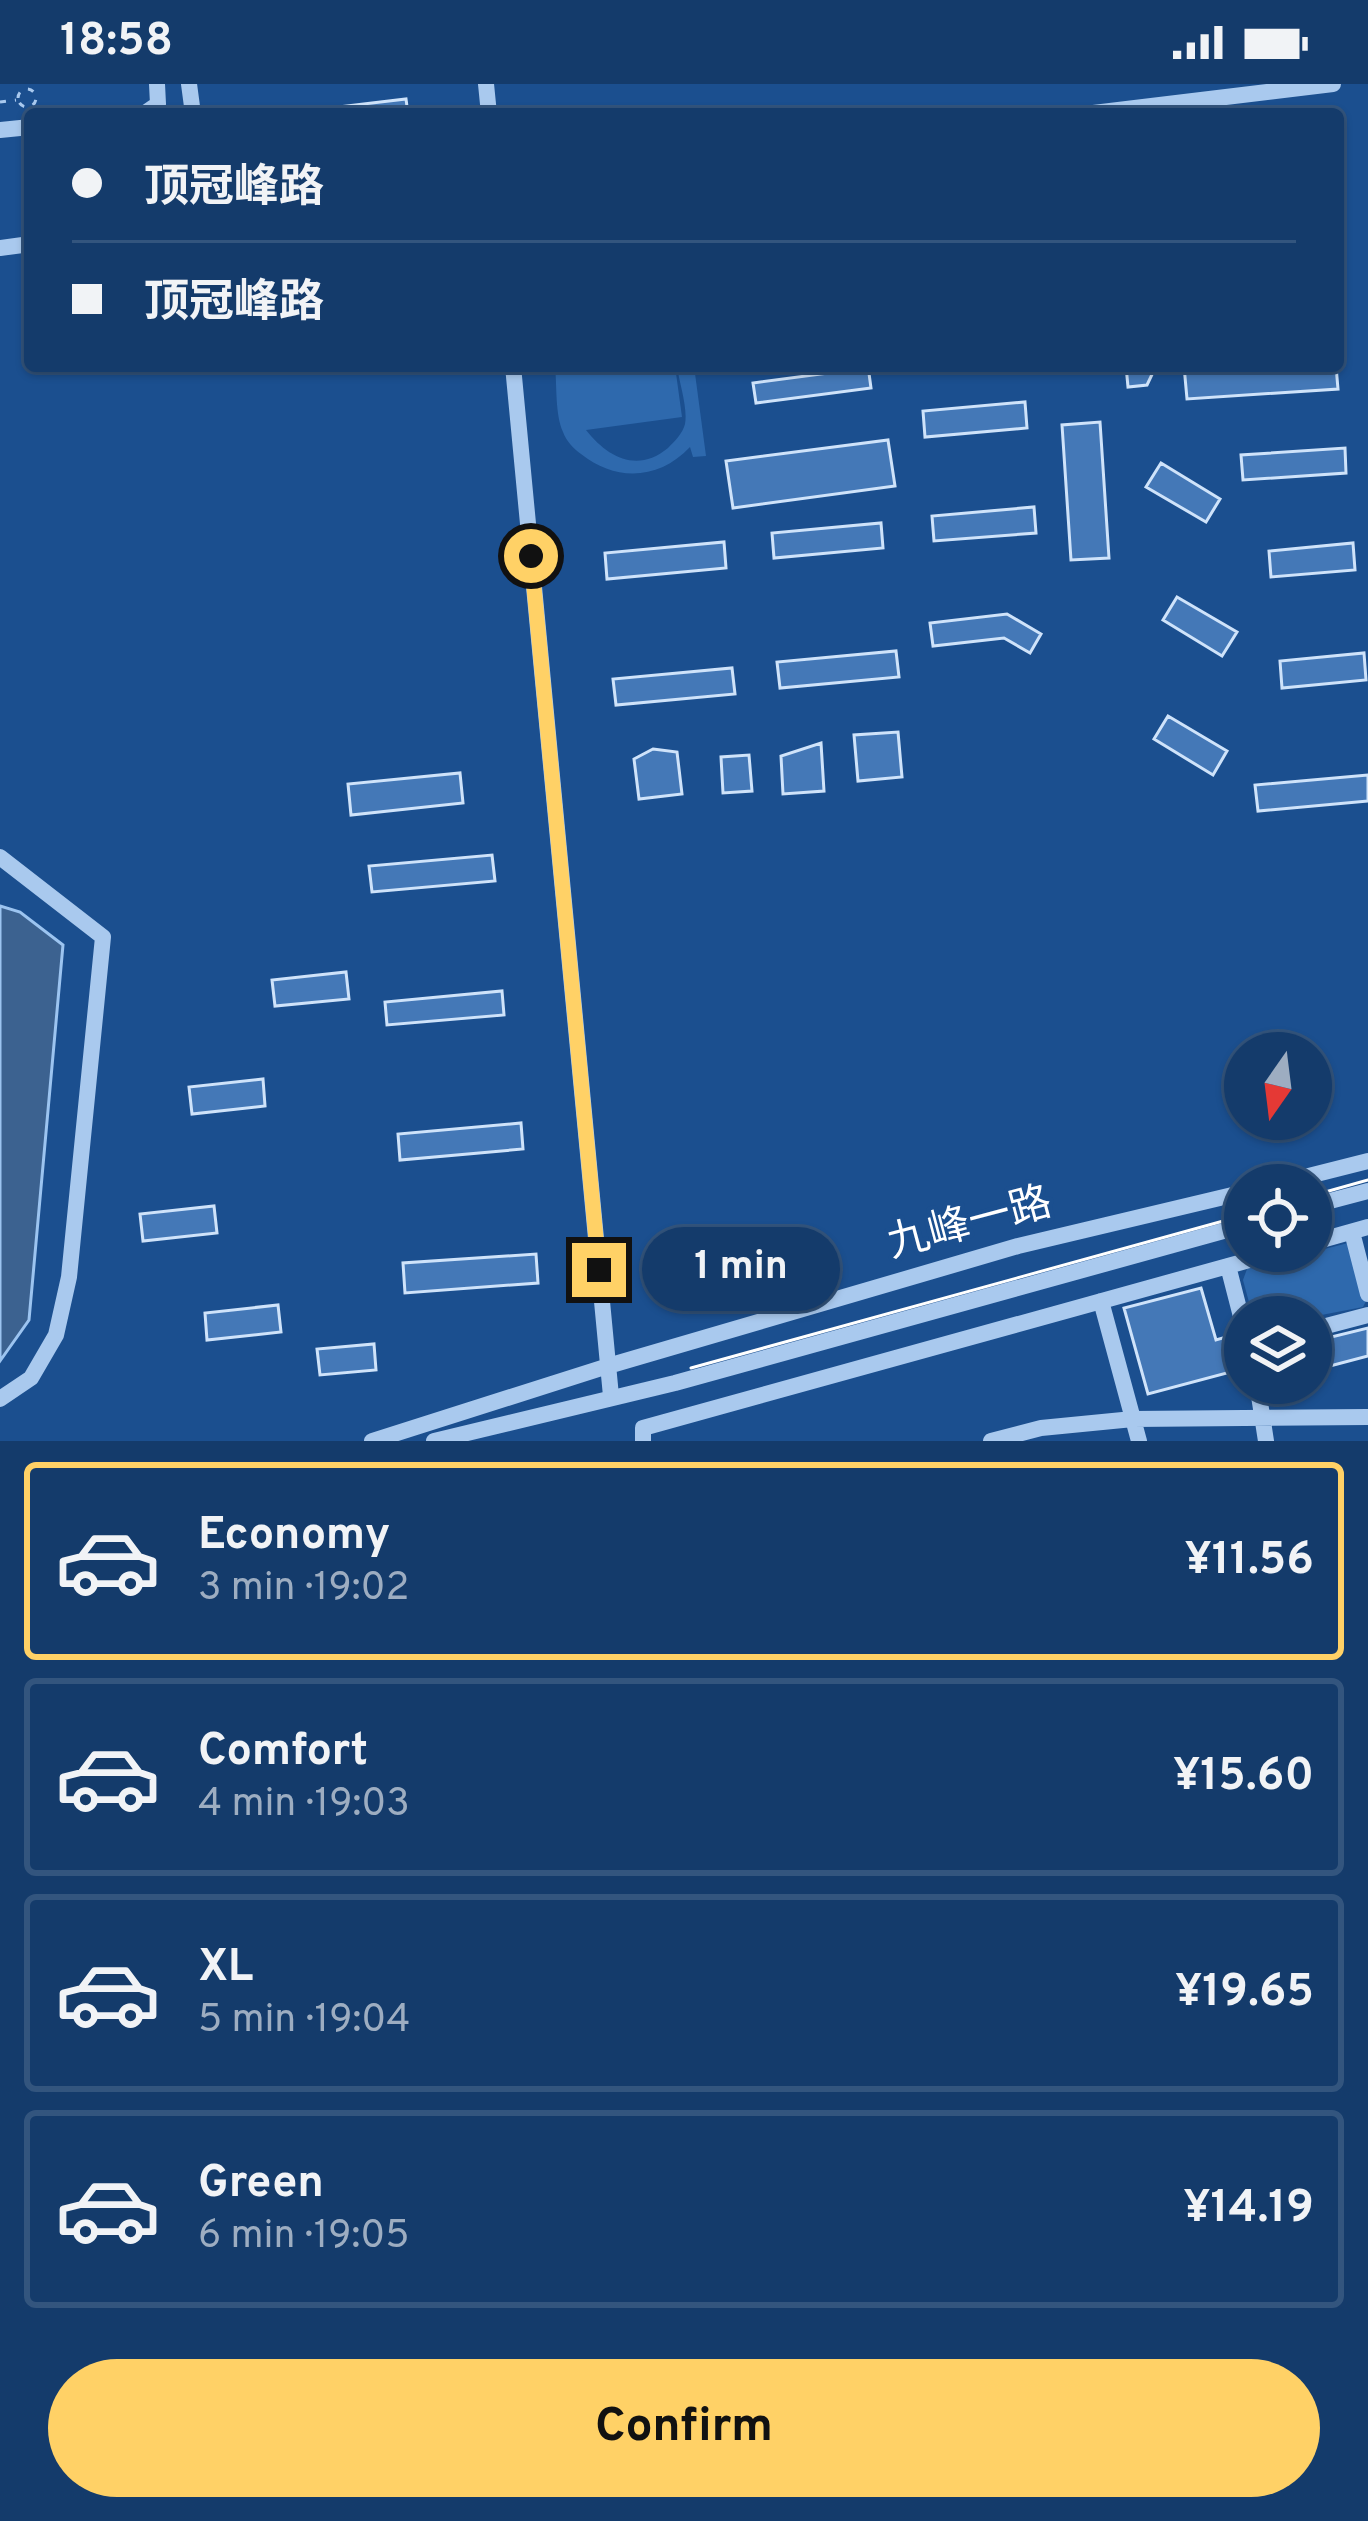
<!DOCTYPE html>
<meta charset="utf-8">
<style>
body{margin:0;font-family:Overpass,"Noto Sans SC",sans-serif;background:#1d4271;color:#f1f3f6;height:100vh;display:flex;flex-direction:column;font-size:45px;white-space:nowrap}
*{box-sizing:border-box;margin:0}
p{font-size:39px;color:#9dadc1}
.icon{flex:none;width:66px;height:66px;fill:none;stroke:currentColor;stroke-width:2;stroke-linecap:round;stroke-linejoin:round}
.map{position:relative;height:1357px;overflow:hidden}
.panel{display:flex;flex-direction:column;background:#143b6b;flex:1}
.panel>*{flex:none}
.guide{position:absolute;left:24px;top:24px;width:1320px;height:264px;border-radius:12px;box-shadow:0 3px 9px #0004,0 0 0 3px #33557e;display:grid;align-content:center;height:264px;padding:0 48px;background:#143b6b}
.needle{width:78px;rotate:194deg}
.fabs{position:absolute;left:1224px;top:948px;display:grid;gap:24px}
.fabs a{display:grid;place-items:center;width:108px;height:108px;border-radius:50%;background:#143b6b;box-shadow:0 3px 9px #0004,0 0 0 3px #33557e;font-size:60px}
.end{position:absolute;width:54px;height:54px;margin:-27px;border:15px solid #ffd166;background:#111;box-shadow:0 0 0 6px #111}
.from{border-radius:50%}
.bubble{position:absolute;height:84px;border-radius:42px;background:#143b6b;box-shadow:0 3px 9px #0004,0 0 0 3px #33557e;font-size:39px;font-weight:700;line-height:84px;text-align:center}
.guide b{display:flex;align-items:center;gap:42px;height:114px;font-size:45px}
.guide b+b{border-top:3px solid #33557e}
.guide i{width:30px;height:30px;background:#f1f3f6}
ul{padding:21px 0 0;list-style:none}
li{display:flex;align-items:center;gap:36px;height:198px;margin:0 24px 18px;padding:0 24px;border:6px solid #33557e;border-radius:12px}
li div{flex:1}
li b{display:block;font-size:45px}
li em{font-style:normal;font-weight:700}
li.on{border-color:#ffd166}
li>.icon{width:108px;height:108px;stroke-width:1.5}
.primary-button{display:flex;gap:24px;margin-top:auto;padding:24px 48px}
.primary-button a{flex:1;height:138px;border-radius:72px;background:#ffd166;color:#111;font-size:48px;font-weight:700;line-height:138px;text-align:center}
.status{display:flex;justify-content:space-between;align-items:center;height:84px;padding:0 60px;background:#143b6b;direction:ltr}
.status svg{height:33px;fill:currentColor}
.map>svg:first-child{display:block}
</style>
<div class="status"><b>18:58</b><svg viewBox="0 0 49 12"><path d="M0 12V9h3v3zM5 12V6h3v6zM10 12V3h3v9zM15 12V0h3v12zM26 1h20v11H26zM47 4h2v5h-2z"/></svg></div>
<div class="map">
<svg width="1368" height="1357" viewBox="0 0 1368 1357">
<rect width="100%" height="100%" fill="#1b4f8f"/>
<!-- green -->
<path fill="#2e69ad" d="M555 282H675L682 333 586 346C608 374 638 389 668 364 674 358 683 349 685 340 688 324 679 298 677 282H694L706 372 693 373 690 363C659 396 616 398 581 370 574 365 566 357 563 348 555 330 557 302 555 282Z
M1348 1159 1367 1215 1363 1223 1311 1233H1253L1243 1196 1247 1185Z"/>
<!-- water -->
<path fill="#3c6290" stroke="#9cc4f0" stroke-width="3" d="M0 822 20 828 63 861 29 1236 0 1277Z"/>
<!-- building -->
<path fill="#4478b7" stroke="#cfe3fa" stroke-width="3" d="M406 15 408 30H339L338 23Z
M844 282H868L871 304 756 319 753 299 844 287Z
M1126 282H1156L1147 301 1128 303Z
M1184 282H1336L1338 305 1187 315Z
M1025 318 1027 344 925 353 923 327Z
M1100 338 1109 474 1071 476 1062 341Z
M888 356 895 402 733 424 726 377Z
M1345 364 1346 389 1243 396 1241 371Z
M1161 379 1220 415 1206 438 1146 403Z
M1034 423 1036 449 934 457 932 432Z
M881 439 883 464 774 474 772 449Z
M724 458 726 484 607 495 605 469Z
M1353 459 1355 486 1271 493 1269 467Z
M1177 513 1237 548 1222 572 1163 536Z
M1007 530 1041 550 1030 569 1004 554 933 562 930 539Z
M896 567 899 593 780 604 777 578Z
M1364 569 1366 596 1282 604 1280 577Z
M732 584 735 610 616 621 613 595Z
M1168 632 1227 667 1213 691 1154 655Z
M898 648 902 693 858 697 854 651Z
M821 659 824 707 783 710 781 672Z
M653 665 677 668 682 710 639 715 634 675Z
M749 671 752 707 723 709 721 673Z
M460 689 463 719 351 731 348 700Z
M1368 691V717L1258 727 1255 701Z
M492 771 495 797 372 808 369 782Z
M346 888 349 915 275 922 272 896Z
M502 907 504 931 387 941 385 918Z
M263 995 265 1022 192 1030 189 1003Z
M521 1039 523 1065 400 1076 398 1050Z
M214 1122 217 1149 143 1157 140 1130Z
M536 1170 538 1199 405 1209 403 1179Z
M1201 1204 1216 1256 1233 1251 1242 1285 1148 1310 1124 1224Z
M278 1221 281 1248 207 1256 205 1229Z
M1368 1244V1272L1311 1287V1258Z
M374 1260 376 1286 320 1291 317 1265Z"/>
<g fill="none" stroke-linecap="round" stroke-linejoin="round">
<!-- path -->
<path stroke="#a9c9ee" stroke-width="3" stroke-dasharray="6 9" stroke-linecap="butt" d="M18 14a9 9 0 1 1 18 0a9 9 0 1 1-18 0Z
M0 18 16 16"/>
<!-- minor -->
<path stroke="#a9c9ee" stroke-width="16" d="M189 0 193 30
M486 0 489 30
M135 30 145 29 158 20 157 0
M1085 30 1333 0
M0 46 30 43
M0 164 30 160
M513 282 611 1312
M0 773 103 853 69 1193 56 1251 31 1294 0 1315
M1273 1101 1368 1077
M1311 1122 1368 1107
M1352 1148 1368 1210
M1311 1159 1368 1143
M1228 1182 1245 1248
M1101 1217 1139 1357
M1311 1246 1368 1231
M1257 1299 1266 1357
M372 1357 608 1282 1018 1162 1245 1108
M434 1357 675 1299 1245 1141
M643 1357V1344L1282 1167
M991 1357 1041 1344 1133 1335 1368 1333"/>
<!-- tram -->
<path stroke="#fff" stroke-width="3" d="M1311 1112 1368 1096
M691 1284 1245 1131"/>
</g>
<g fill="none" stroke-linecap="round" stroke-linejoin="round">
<!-- route -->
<path stroke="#ffd166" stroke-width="15" d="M531 472 599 1186"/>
</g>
<g text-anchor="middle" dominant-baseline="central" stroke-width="9" stroke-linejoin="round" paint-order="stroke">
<!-- street labels -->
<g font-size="42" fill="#fff" stroke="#1b4f8f">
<text transform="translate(970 1141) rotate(-15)">九峰一路</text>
</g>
</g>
</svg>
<div class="fabs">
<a><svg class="needle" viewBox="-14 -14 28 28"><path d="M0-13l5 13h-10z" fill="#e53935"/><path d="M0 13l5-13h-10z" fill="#9dadc1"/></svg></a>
<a><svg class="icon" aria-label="locate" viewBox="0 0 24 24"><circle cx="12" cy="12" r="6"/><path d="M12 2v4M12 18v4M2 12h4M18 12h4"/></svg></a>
<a><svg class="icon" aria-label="layers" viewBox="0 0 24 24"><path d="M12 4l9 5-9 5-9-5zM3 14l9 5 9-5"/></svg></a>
</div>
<i class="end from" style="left:531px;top:472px"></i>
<i class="end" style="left:599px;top:1186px"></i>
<div class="bubble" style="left:642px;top:1143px;width:198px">1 min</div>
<div class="guide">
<b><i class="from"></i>顶冠峰路</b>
<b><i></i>顶冠峰路</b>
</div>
</div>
<section class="panel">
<ul>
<li class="on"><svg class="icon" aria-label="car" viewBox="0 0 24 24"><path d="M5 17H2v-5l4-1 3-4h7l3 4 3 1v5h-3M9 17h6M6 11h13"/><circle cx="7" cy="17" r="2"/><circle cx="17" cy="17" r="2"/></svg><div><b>Economy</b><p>3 min · 19:02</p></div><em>¥11.56</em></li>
<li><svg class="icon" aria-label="car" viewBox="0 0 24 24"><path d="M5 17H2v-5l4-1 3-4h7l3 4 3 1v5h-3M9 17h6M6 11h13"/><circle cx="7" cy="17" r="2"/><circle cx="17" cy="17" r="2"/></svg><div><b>Comfort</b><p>4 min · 19:03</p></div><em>¥15.60</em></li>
<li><svg class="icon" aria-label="car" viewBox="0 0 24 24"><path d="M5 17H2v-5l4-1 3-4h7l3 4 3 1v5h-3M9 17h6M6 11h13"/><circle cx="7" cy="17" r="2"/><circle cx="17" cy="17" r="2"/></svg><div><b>XL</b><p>5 min · 19:04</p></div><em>¥19.65</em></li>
<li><svg class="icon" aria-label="car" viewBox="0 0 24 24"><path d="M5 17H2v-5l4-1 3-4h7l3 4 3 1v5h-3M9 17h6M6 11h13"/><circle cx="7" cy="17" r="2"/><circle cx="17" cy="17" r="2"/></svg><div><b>Green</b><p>6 min · 19:05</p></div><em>¥14.19</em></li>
</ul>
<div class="primary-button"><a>Confirm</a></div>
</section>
